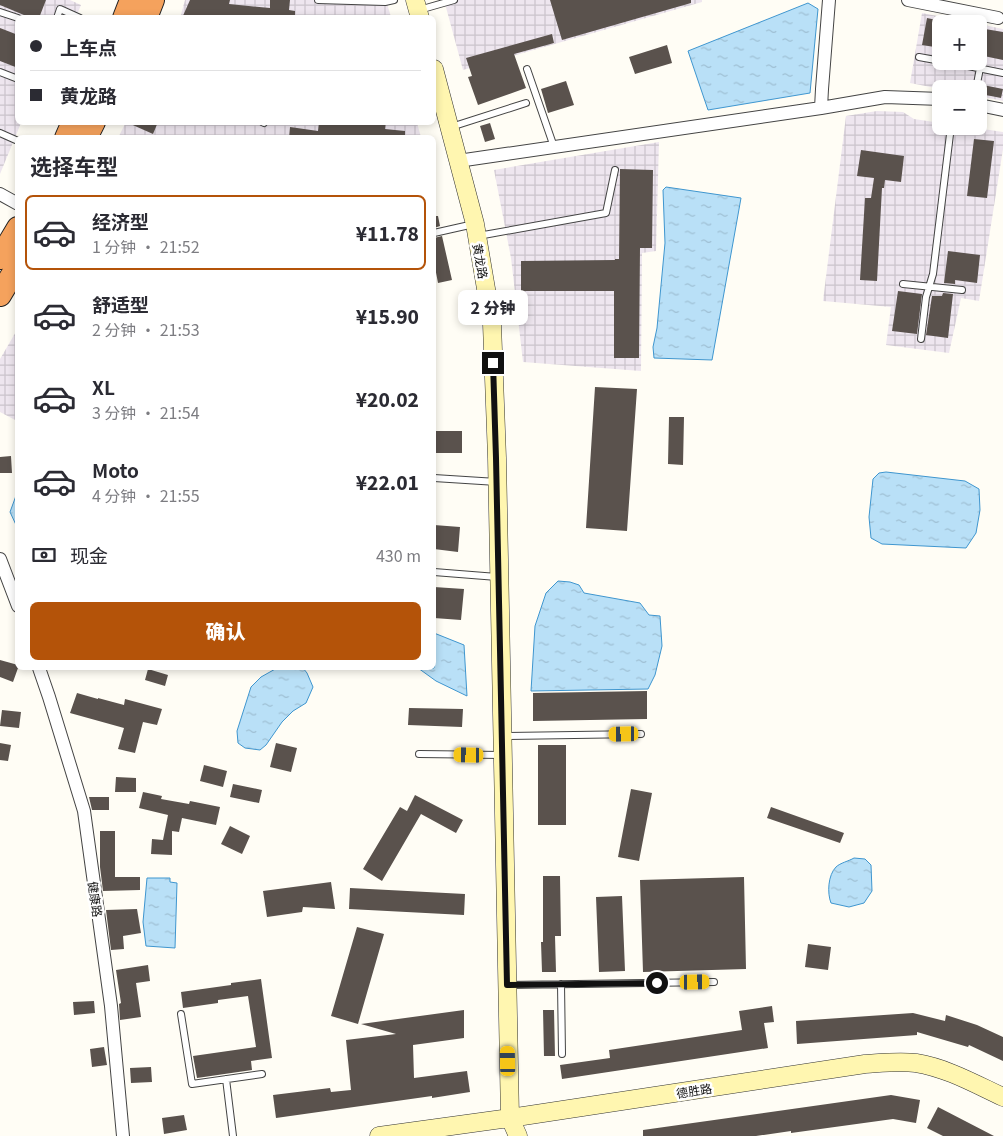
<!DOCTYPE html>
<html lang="zh">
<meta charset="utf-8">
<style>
body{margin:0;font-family:Georgia,"Noto Sans SC",serif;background:#f7f7f7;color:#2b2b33;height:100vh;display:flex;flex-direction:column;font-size:19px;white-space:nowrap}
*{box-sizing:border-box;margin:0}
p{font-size:16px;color:#7c7c81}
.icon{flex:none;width:28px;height:28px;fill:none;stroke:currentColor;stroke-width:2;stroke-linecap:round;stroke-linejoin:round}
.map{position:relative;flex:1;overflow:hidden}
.sheet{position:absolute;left:15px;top:135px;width:421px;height:535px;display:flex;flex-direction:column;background:#fff;border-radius:8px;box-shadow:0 2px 8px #0003}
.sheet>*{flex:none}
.hud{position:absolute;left:15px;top:15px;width:421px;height:110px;border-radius:8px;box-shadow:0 2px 8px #0003;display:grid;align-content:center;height:110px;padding:0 15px;background:#fff}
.fabs{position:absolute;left:932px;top:15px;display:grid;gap:10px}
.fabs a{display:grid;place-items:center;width:55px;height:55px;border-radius:8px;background:#fff;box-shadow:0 2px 8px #0003;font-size:25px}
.end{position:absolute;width:22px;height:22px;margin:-11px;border:6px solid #111;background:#fff;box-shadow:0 0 0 2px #fff}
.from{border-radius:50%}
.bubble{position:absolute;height:35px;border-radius:8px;background:#fff;box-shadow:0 2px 8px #0003;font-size:16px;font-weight:800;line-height:35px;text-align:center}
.car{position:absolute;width:15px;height:30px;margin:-15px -8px;border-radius:6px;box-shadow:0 0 4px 1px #0007;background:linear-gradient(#f5c518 24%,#345 0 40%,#f5c518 0 76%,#345 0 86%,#f5c518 0)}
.hud b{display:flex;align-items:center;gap:18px;height:48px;font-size:19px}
.hud b+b{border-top:1px solid #e1e1e2}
.hud i{width:12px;height:12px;background:#2b2b33}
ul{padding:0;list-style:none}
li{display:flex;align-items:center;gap:15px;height:75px;margin:0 10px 8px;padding:0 5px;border:2px solid transparent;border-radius:8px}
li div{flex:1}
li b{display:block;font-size:19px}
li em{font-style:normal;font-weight:800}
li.selected{border-color:#b45309}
li>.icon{width:45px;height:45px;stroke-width:1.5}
h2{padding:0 15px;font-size:22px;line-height:60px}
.pay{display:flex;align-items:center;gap:12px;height:55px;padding:0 15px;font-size:19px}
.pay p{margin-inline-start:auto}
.cta{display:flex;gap:10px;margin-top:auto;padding:10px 15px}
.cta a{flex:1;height:58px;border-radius:8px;background:#b45309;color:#fff;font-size:20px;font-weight:800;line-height:58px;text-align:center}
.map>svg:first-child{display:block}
</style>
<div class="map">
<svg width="1003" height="1136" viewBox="0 0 1003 1136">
<defs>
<pattern id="industrial-grid" width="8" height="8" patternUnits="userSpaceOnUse" patternTransform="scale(1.25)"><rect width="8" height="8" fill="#eee6ef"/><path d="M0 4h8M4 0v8" fill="none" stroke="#cbc4cc"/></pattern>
<pattern id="water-ripples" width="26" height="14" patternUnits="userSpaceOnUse" patternTransform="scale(1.25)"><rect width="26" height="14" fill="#b9e0f7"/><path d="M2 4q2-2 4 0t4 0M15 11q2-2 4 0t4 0" fill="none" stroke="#9ebfd3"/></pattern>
</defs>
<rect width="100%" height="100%" fill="#fffdf5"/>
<!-- industrial -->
<path fill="url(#industrial-grid)" d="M0 0H70L81 5 76 17 18 18V122L21 123 0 174Z
M185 0H386L391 17 180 18Z
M444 0H702V2L463 70Z
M922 13 977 24H941V61H979V24L1003 29V101L979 96V89H941L910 83Z
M877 111 903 112 914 119 941 123V126H963L1003 132V149L979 301 961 298 949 353 886 345 891 307 823 301 846 116Z
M126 122 417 123 421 137 118 138Z
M659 142 656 251 642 253 641 371 523 362 511 258 494 170Z
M17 330V421L0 412V359Z"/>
<!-- water -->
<path fill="url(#water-ripples)" stroke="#3f96cf" d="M808 3 818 9 810 93 708 110 688 51Z
M666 187 741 198 712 360 654 358 653 347 657 328 665 243 663 190Z
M886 472 965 481 979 489 980 510 976 533 966 548 882 544 871 538 869 517 873 479 879 473Z
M17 493 18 527H17L10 512Z
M558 581 570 582 579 585 584 593 640 603 649 615 660 616 662 646 655 675 648 689 531 691 535 626 546 593Z
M434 633 464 645 467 696 436 681 418 668H434Z
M277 668H303L307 673 313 687 306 703 293 711 282 722 266 745 260 750 245 748 238 743 237 731 251 687 261 677Z
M854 858 865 859 871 865 872 891 864 903 849 907 831 903C827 893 828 875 836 867 840 863 849 861 854 858Z
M147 878H170V882L177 883 175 948 146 946 143 922Z"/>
<!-- building -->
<path fill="#5a524d" d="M0 0H46L39 18H31L0 5Z
M190 0H230L229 4 270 8V0H290L289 10 295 11V18H182Z
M550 0H691V3L562 40Z
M927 18 941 21V48L922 45Z
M0 28 18 35V68L0 61Z
M979 28 1003 32V60L979 55Z
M552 34 554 43 514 54 526 88 478 105 468 77 472 76 466 58Z
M667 45 672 63 635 74 629 57Z
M566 81 574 105 548 113 541 89Z
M983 85 1003 89 1001 98 981 94Z
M126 122H158L153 134Z
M319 122H386L385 129 405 131V138H289L290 127 318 131Z
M490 123 495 139 485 142 480 126Z
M974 139 994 141 987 198 967 196Z
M861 150 904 156 901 182 885 180 884 188H882L877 281 860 280 865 198H871L874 178 857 176Z
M620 169 653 170 652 248H640L639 358H614V291H521V261L615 260V259H619Z
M434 216H438L440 226 434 228Z
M442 236 452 280 438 283 434 262V238Z
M948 251 980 255 977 283 955 280V284L944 283Z
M898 291 922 294 917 334 892 331Z
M943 293 953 294 948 338 926 335 932 296H942Z
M595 387 637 389 627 531 586 528Z
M669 417H684L683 465 668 464Z
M434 431H462V453H434Z
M11 456 12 473H0V457Z
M434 525 460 527 458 552 434 549Z
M434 587 464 589 461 620 434 618Z
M0 660 18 665V668L13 682 0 677Z
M148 669 168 675 165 686 145 680Z
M647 691V719L533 721V693Z
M77 693 98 699V698L124 705 125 699 162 709 157 725 143 722 135 753 118 749 124 728 70 713Z
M409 708 463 709 462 727 408 725Z
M2 710 21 712 19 728 0 726Z
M0 743 11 745 8 761 0 760Z
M276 743 297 748 291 772 270 767Z
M538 745H566V825H538Z
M204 765 227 771 223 787 200 781Z
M116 777 136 778V792H115Z
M233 784 262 790 259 803 230 797Z
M631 789 652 793 639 861 618 857Z
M143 792 162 796 161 799 189 804 190 801 220 807 216 825 182 818 179 832 172 831V855L151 854 152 839 163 840 168 815 139 808Z
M415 795 463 820 456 833 421 814 382 881 363 869 400 807 407 811Z
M89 797H109V810H92Z
M771 807 844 833 840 843 767 818Z
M230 826 250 836 242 854 221 844Z
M100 831H115V877H140V890L103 891 100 867Z
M543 876H560L561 936H555L556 972H542L541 942H543Z
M744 877 746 969 643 972 640 880Z
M331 882 335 909 303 907 302 912 267 917 263 891Z
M350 888 465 894 464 915 349 909Z
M622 896 625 971 599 972 596 897Z
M137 909 141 933 123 936 124 949 111 950 106 910Z
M357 927 384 934 358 1024 331 1016Z
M808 944 831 947 828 970 805 967Z
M148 965 150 981 136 983 141 1017 120 1020 119 1004 121 1003 116 970Z
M261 979 272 1058 251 1061 252 1070 197 1078 193 1056 256 1047 248 996 218 1000V1003L183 1008 181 992 231 985V983Z
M94 1001 95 1013 74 1015 73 1002Z
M772 1006 774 1022 764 1023 768 1048 562 1079 560 1065 610 1058 609 1050 742 1030 739 1011Z
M464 1010V1038L413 1045 414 1078 467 1071 470 1092 432 1098V1096L276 1118 273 1095 330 1088 331 1092 351 1090 346 1040 396 1034 361 1024Z
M543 1010H554L555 1056H544Z
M913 1013 945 1021 946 1015 977 1025 1003 1037V1061L969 1045 968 1047 917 1032V1035L797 1044 796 1021Z
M104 1047 107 1065 92 1067 90 1049Z
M151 1067 152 1082 131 1083 130 1068Z
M891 1095 920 1100 916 1123 893 1119 791 1133V1131L756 1136H643V1130Z
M938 1107 994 1136H943L927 1128Z
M184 1115 187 1130 164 1134 162 1118Z"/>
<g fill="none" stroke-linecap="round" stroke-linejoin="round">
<defs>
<path id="lane" d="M318 0 385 2 394 0
M419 10 454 0
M0 12 18 18
M57 18 60 9 80 18
M919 57 941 61
M943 61 1003 73
M527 69 554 147
M0 72 18 79
M976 89 980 68
M262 122 264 123
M451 127 526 103
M0 133 18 141
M434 233 474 224
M478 236 606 213 615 170
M903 284 962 290
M921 339 926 297 933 274 951 126
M434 478 497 482
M434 572 497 577
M504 736 641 734
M419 754 502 755
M561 984 562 1054
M508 985 714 982
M181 1014 192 1084 262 1074
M226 1079 233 1136"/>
<path id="street" d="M908 0 998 18
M979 105 1003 110
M821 108 822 89 829 0
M458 161 821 108 885 97 941 99
M0 194 18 204
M0 559 18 606
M39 668 49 697 84 811 111 1006 123 1136"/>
<path id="secondary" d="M415 0 420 18
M434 69 475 224 492 324 497 458 510 1118 518 1136
M379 1136 510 1118 865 1064C882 1063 899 1061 916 1063 947 1068 975 1084 1003 1097"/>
<path id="highway" d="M124 18 131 0
M146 18 153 0
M66 138 73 122
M86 138 94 122
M0 258 18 228
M0 295 18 265"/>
</defs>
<!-- lane casing -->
<use href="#lane" stroke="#444" stroke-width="8"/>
<!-- street casing -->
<use href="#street" stroke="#444" stroke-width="14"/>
<!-- secondary casing -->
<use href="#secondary" stroke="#333" stroke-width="19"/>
<!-- highway casing -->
<use href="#highway" stroke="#222" stroke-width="24"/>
<!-- lane -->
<use href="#lane" stroke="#fff" stroke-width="6"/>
<!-- street -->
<use href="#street" stroke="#fff" stroke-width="12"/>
<!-- secondary -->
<use href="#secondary" stroke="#fff6b0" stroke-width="18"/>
<!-- highway -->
<use href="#highway" stroke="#f5a25d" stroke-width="22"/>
</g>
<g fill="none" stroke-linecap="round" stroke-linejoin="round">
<!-- route -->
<path stroke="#111" stroke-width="6" d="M493 363 496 458 507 985 657 983"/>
</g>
<g text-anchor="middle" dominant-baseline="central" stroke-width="5" stroke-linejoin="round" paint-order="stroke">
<!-- street labels -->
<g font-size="12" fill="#111" stroke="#fff">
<text transform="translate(481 261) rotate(80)">黄龙路</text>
<text transform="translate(96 899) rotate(82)">健康路</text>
<text transform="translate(694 1090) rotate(-9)">德胜路</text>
</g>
</g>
</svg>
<div class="fabs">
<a>+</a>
<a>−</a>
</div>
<i class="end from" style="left:657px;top:983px"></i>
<i class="end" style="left:493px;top:363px"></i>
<div class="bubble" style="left:458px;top:290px;width:70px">2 分钟</div>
<i class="car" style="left:624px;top:734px;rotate:269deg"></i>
<i class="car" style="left:469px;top:755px;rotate:271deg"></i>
<i class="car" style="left:695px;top:982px;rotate:89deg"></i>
<i class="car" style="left:508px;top:1061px;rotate:359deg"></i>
<div class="hud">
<b><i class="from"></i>上车点</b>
<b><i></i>黄龙路</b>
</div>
<section class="sheet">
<h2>选择车型</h2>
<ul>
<li class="selected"><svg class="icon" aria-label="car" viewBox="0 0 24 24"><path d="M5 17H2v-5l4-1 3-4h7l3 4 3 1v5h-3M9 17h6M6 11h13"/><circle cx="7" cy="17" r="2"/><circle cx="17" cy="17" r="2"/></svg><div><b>经济型</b><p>1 分钟 · 21:52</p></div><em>¥11.78</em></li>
<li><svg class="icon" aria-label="car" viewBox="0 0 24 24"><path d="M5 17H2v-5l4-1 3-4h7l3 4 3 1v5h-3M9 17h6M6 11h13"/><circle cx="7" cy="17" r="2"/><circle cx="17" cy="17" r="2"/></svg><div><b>舒适型</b><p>2 分钟 · 21:53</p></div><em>¥15.90</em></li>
<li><svg class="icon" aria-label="car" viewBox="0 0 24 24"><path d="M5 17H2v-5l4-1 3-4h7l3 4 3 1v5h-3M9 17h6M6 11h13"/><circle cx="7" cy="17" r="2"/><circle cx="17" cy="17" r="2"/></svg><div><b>XL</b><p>3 分钟 · 21:54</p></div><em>¥20.02</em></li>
<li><svg class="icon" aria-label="car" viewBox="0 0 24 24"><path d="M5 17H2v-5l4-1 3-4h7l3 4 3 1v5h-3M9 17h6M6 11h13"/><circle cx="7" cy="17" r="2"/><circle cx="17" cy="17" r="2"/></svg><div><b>Moto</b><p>4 分钟 · 21:55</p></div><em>¥22.01</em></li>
</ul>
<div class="pay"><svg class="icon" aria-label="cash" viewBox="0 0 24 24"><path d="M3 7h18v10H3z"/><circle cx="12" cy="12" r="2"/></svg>现金<p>430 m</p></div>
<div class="cta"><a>确认</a></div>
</section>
</div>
